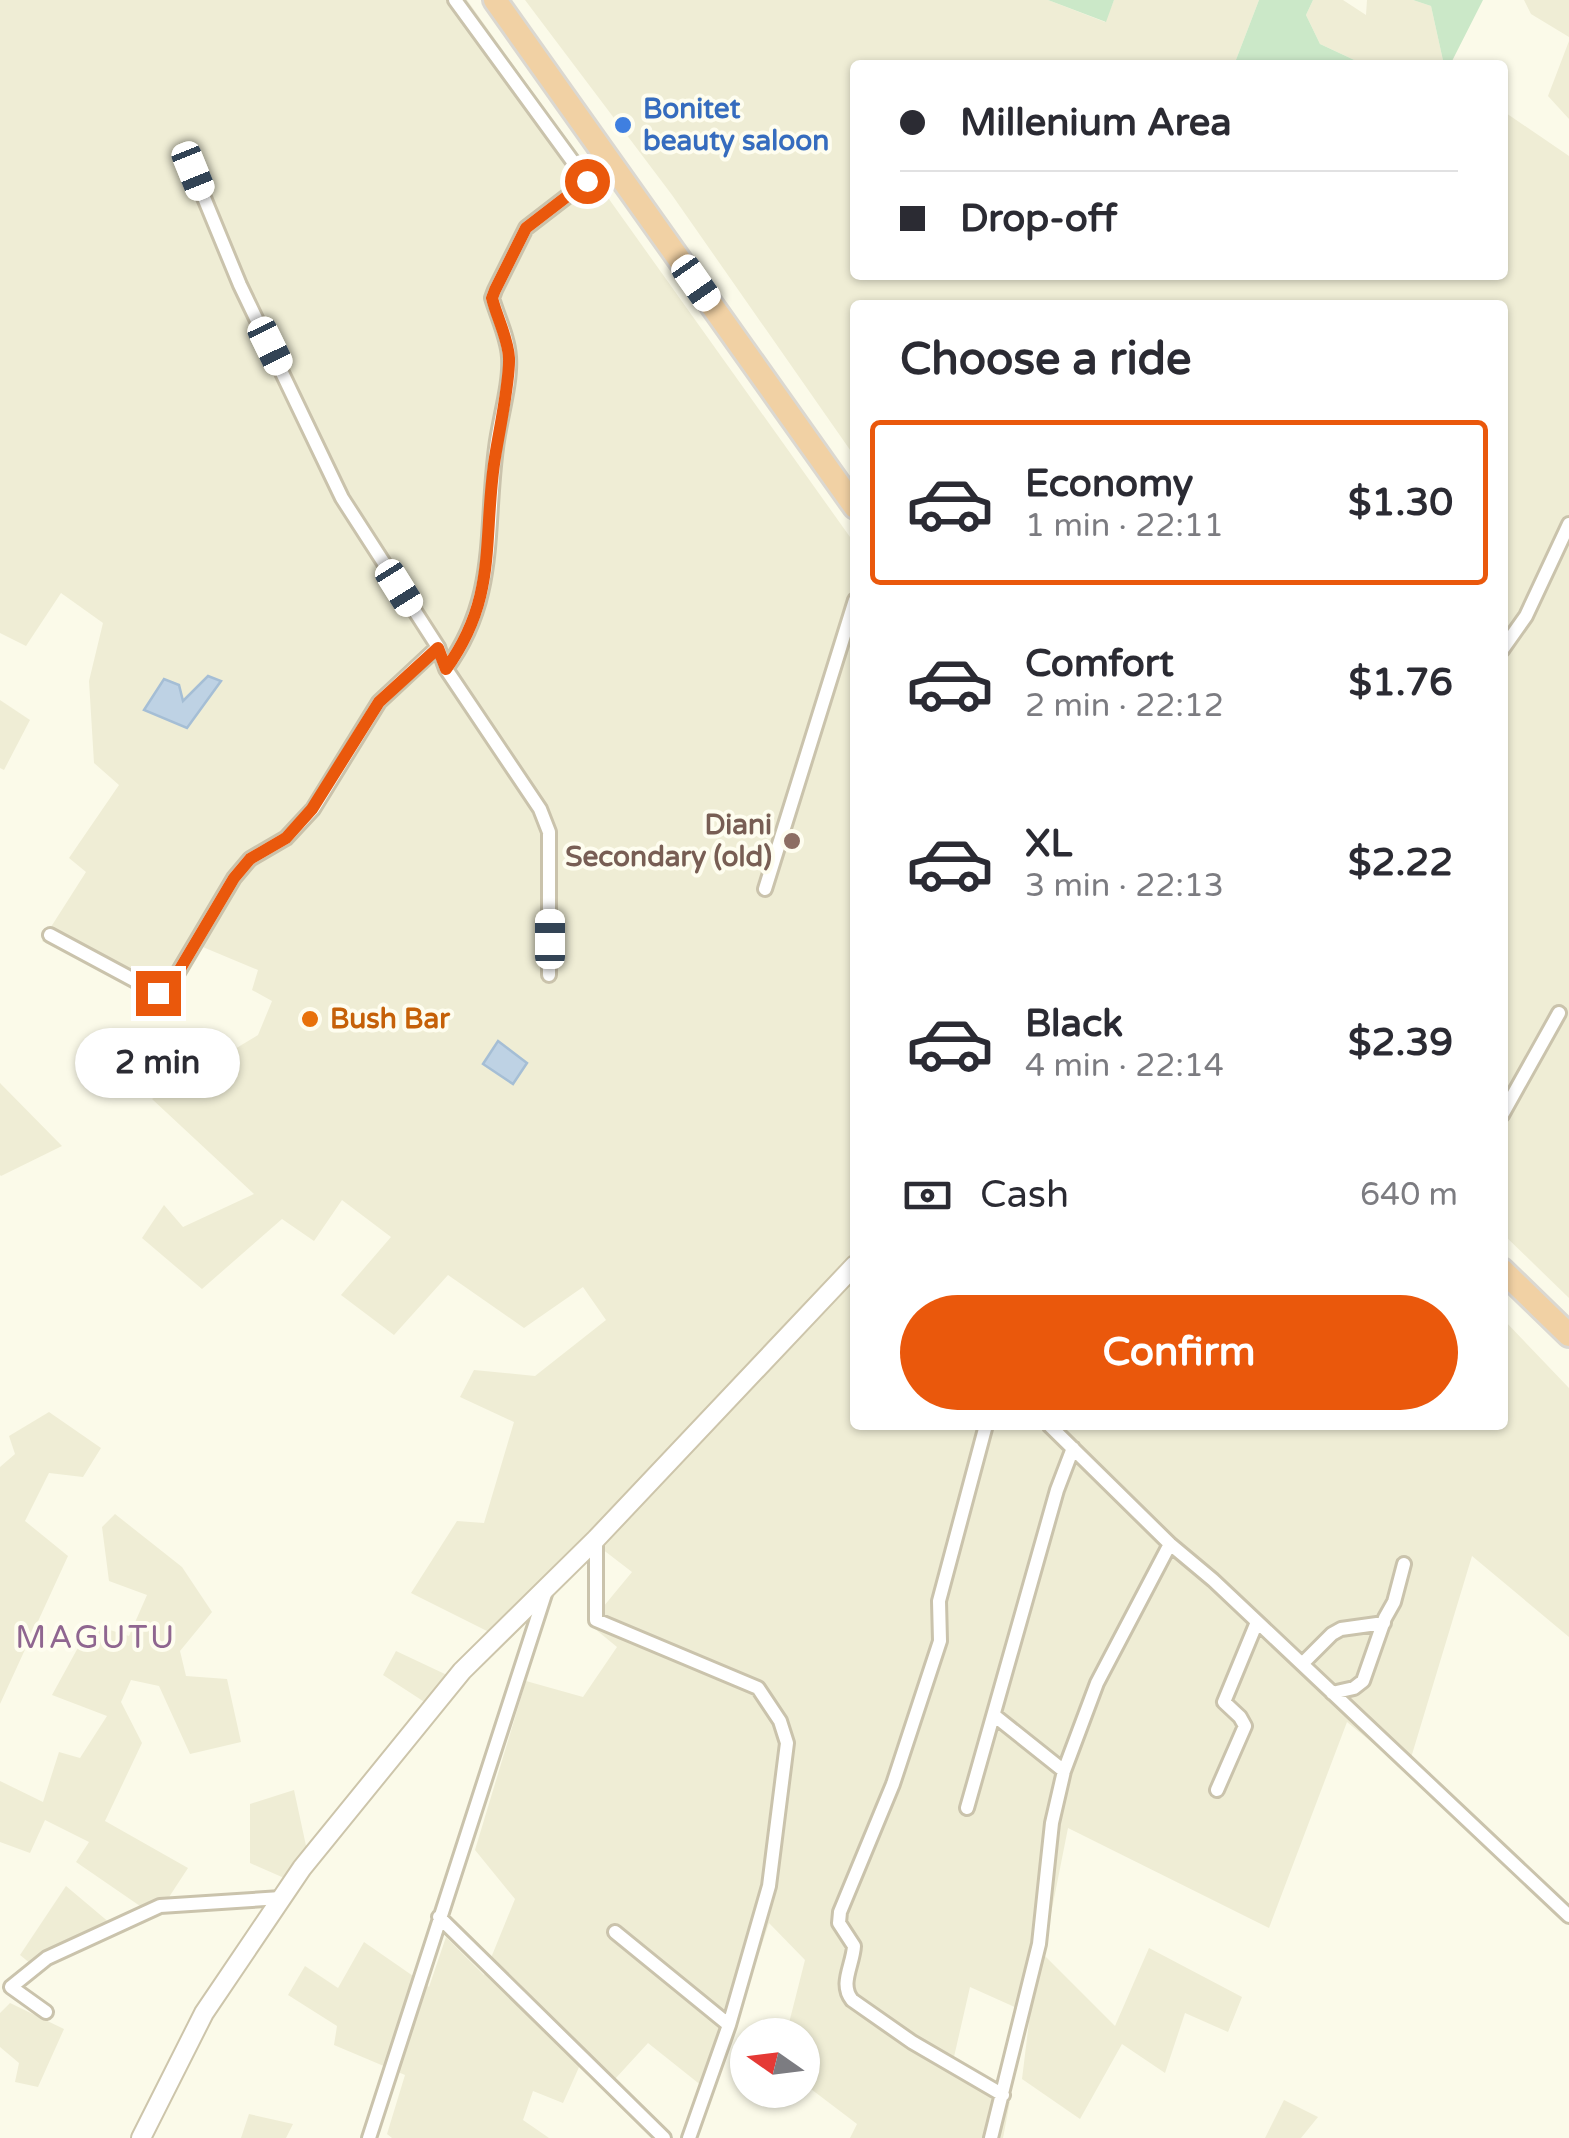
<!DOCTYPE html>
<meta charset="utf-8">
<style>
body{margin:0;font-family:"Varela Round",sans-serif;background:#f7f7f7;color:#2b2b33;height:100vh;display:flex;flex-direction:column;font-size:38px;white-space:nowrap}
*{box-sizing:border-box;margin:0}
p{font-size:32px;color:#7c7c81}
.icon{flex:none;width:55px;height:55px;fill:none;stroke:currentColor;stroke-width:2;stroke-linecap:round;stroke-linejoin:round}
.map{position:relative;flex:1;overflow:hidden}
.side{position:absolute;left:850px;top:300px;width:658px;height:1130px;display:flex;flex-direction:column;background:#fff;border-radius:10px;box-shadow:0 2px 8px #0004}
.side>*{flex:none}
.banner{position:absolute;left:850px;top:60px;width:658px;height:220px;border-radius:10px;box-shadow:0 2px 8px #0004;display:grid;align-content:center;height:220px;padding:0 50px;background:#fff}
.needle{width:65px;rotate:284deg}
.controls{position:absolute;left:730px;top:2018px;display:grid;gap:20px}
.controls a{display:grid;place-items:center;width:90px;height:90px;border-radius:50%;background:#fff;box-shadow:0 2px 8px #0004;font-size:50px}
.end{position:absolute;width:45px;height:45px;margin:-22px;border:12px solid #ea580c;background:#fff;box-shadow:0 0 0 5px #fff}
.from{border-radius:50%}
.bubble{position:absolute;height:70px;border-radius:35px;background:#fff;box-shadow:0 2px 8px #0004;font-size:32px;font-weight:700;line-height:70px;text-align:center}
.car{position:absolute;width:30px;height:60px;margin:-30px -15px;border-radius:12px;box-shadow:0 0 8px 2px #0007;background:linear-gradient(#fff 24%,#345 0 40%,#fff 0 76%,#345 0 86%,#fff 0)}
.banner b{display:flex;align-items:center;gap:35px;height:95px;font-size:38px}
.banner b+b{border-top:2px solid #e1e1e2}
.banner i{width:25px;height:25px;background:#2b2b33}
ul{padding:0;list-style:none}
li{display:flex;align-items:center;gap:30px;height:165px;margin:0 20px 15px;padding:0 30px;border:5px solid transparent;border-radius:10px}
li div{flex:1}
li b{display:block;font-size:38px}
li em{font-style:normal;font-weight:700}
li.current{border-color:#ea580c}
li>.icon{width:90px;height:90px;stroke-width:1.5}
h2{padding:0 50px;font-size:45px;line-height:120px}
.pay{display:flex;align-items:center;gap:25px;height:110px;padding:0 50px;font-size:38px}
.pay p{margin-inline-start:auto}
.action{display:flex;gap:20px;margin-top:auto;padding:20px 50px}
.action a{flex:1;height:115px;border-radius:60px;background:#ea580c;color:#fff;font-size:40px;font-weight:700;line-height:115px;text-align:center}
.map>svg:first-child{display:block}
</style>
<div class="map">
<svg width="1569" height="2138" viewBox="0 0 1569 2138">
<rect width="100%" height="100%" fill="#fbfae9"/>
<!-- residential -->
<path fill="#efedd5" d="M0 0H467L855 544V1425H1502L1503 1319 1569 1388V1637L1472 1556 1407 1771 1347 1722 1269 1928 1068 1828 1043 1954 1115 2026 1149 1948 1242 1997 1228 2032 1185 2013 1165 2073 1122 2044 1080 2119 1022 2079 1030 2014 970 1987 951 2070 1010 2101 1003 2138H850L857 2124 803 2083 802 2035H786L805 1960 769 1923 712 2094 648 2043 615 2079 584 2056 563 2103 533 2091 523 2120 549 2138H392L387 2134 405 2075 334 2045 337 2026 288 1995 305 1966 338 1988 364 1942 429 1987 446 1937 484 1975 515 1899 475 1850 526 1681 583 1697 617 1647 589 1624 632 1572 593 1542 491 1633 411 1593 457 1521 484 1523 514 1422 460 1397 474 1370 535 1376 606 1320 583 1287 524 1328 448 1275 394 1335 341 1295 391 1237 342 1200 314 1241 282 1219 202 1289 142 1238 164 1205 183 1227 254 1194 152 1099 258 1035 272 1001 252 990 258 970 198 945 167 1001 42 941 86 872 69 858 119 785 94 763 89 681 103 623 61 593 26 646 0 633Z
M525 0H1048L1105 22 1114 0H1259L1234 65H855V275H1502L1503 111 1569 156V1298L1503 1234 1502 305H855V457L672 195Z
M1313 0H1343L1366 15 1367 0H1413L1431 6 1444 65H1365L1320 44 1306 15Z
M1524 0H1569V37L1531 14Z
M1569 41V119L1548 96Z
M0 700 30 720 4 770 0 768Z
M0 1083 62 1146 1 1176 0 1175Z
M49 1412 101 1448 83 1477 49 1473 25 1521 68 1556 0 1704V1467L15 1454 9 1436Z
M115 1514 182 1567 212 1612 180 1651 186 1676 227 1679 241 1742 190 1754 159 1686 131 1680 121 1702 142 1743 105 1821 188 1868 156 1917 76 1862 89 1842 45 1820 30 1853 0 1842V1781L43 1802 59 1752 80 1758 107 1716 52 1695 91 1624 129 1636 147 1595 109 1581 102 1527Z
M396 1651 447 1675 426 1703 383 1675Z
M294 1790 308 1855 291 1881 250 1863V1804Z
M66 1886 117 1929 36 1968 20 1955Z
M10 2003 64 2029 38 2087 15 2082 19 2063 0 2047V2013Z
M1284 2100 1318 2117 1301 2138H1265Z
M249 2114 293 2124 286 2138H241Z"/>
<!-- green -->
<path fill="#cbe8c8" d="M1048 0H1114L1106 22Z
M1259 0H1313L1306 15 1320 44 1365 65H1234Z
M1413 0H1483L1450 65H1444L1431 6Z"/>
<!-- water -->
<path fill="#bed2e4" stroke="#a5bed5" stroke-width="2.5" d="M208 676 221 681 187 728 144 710 164 679 179 685 183 701Z
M498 1041 527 1063 513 1084 483 1064Z"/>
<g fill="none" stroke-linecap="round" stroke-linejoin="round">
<defs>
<path id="street" d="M455 0 587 181 612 164
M193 171 240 285 342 498 438 647 446 669 540 809 549 832V975
M1502 650 1526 616 1569 524
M446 669C498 598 485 531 496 448 499 421 511 384 509 357 508 338 498 318 492 298L495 290 526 228 587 181
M765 889 855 600
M50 935 158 993 167 991 234 878 250 859 286 838 313 809 379 702 438 647
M1502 1115 1559 1013
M986 1425 939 1601 940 1641 893 1784 840 1912 839 1923 854 1946C853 1965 839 1984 852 2000L912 2042 1003 2095
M1049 1425 1170 1544 1213 1580 1569 1916
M596 1539V1620L758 1688 780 1721 787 1743 769 1886 729 2025 689 2138
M1302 1664 1332 1634 1341 1629 1384 1623
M1332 1693 1354 1688 1363 1681 1385 1618 1394 1602 1404 1564
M995 1716 1064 1771
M1217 1790 1245 1726 1240 1717 1224 1702 1257 1622
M967 1808 1057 1490 1073 1448
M439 1917 664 2138
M615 1932 729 2025
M46 2012 11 1987 47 1958 160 1906 281 1898
M369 2138 546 1591
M991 2138 1039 1944 1052 1823 1064 1771 1097 1683 1170 1544"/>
<path id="secondary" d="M141 2138 204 2013 302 1868 462 1671 596 1539 855 1265"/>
<path id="highway" d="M495 0 855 507
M1502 1270 1569 1335"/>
</defs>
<!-- street casing -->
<use href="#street" stroke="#cac3ac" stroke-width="18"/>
<!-- secondary casing -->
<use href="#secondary" stroke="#cdc5ab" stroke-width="22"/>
<!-- highway casing -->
<use href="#highway" stroke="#dbd8d1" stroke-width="28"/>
<!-- street -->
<use href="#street" stroke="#fff" stroke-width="12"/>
<!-- secondary -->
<use href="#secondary" stroke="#fff" stroke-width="18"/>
<!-- highway -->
<use href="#highway" stroke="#f1d1a4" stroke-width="22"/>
</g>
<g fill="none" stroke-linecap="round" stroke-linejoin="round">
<!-- route -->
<path stroke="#ea580c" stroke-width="12" d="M158 993 167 991 234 878 250 859 286 838 312 809 379 702 438 648 446 669C497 598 483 544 494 464 498 435 510 383 509 358 508 338 497 318 492 298L495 290 526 228 587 181"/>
</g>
<!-- markers -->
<circle fill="#3f7fe0" stroke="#fefdef" stroke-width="4" cx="623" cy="125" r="10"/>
<circle fill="#8d6e63" stroke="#fefdef" stroke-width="4" cx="792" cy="841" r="10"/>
<circle fill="#e8710a" stroke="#fefdef" stroke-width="4" cx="310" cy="1019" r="10"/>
<g text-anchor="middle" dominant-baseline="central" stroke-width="8" stroke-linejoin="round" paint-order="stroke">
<!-- shop labels -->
<g font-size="28" font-weight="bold" fill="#366cbe" stroke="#fefdef" text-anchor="start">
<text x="643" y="109">Bonitet<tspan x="643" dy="32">beauty saloon</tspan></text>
</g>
<!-- education labels -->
<g font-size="28" font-weight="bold" fill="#785e54" stroke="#fefdef" text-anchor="end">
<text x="772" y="825">Diani<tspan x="772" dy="32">Secondary (old)</tspan></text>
</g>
<!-- food labels -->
<g font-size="28" font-weight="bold" fill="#c56008" stroke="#fefdef" text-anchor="start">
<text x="330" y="1019">Bush Bar</text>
</g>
<!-- quarter labels -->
<g font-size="32" letter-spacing="2.5" fill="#8f6690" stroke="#fefdef">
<text x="96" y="1638">MAGUTU</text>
</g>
</g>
</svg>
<div class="controls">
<a><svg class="needle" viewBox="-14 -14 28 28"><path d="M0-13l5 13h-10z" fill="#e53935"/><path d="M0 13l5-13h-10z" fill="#7c7c81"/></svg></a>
</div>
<i class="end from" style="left:587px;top:181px"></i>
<i class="end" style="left:158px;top:993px"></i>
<div class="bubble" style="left:75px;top:1028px;width:165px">2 min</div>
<i class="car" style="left:193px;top:171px;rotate:158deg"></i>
<i class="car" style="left:696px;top:283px;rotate:145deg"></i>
<i class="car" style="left:270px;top:346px;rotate:154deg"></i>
<i class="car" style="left:399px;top:588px;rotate:148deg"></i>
<i class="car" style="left:550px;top:939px;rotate:0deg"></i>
<div class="banner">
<b><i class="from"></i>Millenium Area</b>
<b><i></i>Drop-off</b>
</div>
<section class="side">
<h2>Choose a ride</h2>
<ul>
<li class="current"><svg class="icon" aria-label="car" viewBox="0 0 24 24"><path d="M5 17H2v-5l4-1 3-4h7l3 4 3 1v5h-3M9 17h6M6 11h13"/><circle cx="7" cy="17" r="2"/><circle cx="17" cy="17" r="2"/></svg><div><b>Economy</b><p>1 min · 22:11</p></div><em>$1.30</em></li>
<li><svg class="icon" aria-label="car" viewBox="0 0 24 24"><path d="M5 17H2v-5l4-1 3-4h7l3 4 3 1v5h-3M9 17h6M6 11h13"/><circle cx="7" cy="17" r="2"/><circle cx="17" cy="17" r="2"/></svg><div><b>Comfort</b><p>2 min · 22:12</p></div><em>$1.76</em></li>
<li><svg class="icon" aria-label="car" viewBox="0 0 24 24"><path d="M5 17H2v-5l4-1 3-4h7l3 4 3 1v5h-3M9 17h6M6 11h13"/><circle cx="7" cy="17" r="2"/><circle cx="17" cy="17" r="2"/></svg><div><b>XL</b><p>3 min · 22:13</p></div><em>$2.22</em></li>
<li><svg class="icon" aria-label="car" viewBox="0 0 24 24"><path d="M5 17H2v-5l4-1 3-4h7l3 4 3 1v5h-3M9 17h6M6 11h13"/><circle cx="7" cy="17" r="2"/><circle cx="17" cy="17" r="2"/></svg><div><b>Black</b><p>4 min · 22:14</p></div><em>$2.39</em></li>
</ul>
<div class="pay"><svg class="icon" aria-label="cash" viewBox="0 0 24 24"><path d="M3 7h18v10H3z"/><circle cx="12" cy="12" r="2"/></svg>Cash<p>640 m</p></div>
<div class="action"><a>Confirm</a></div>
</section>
</div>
